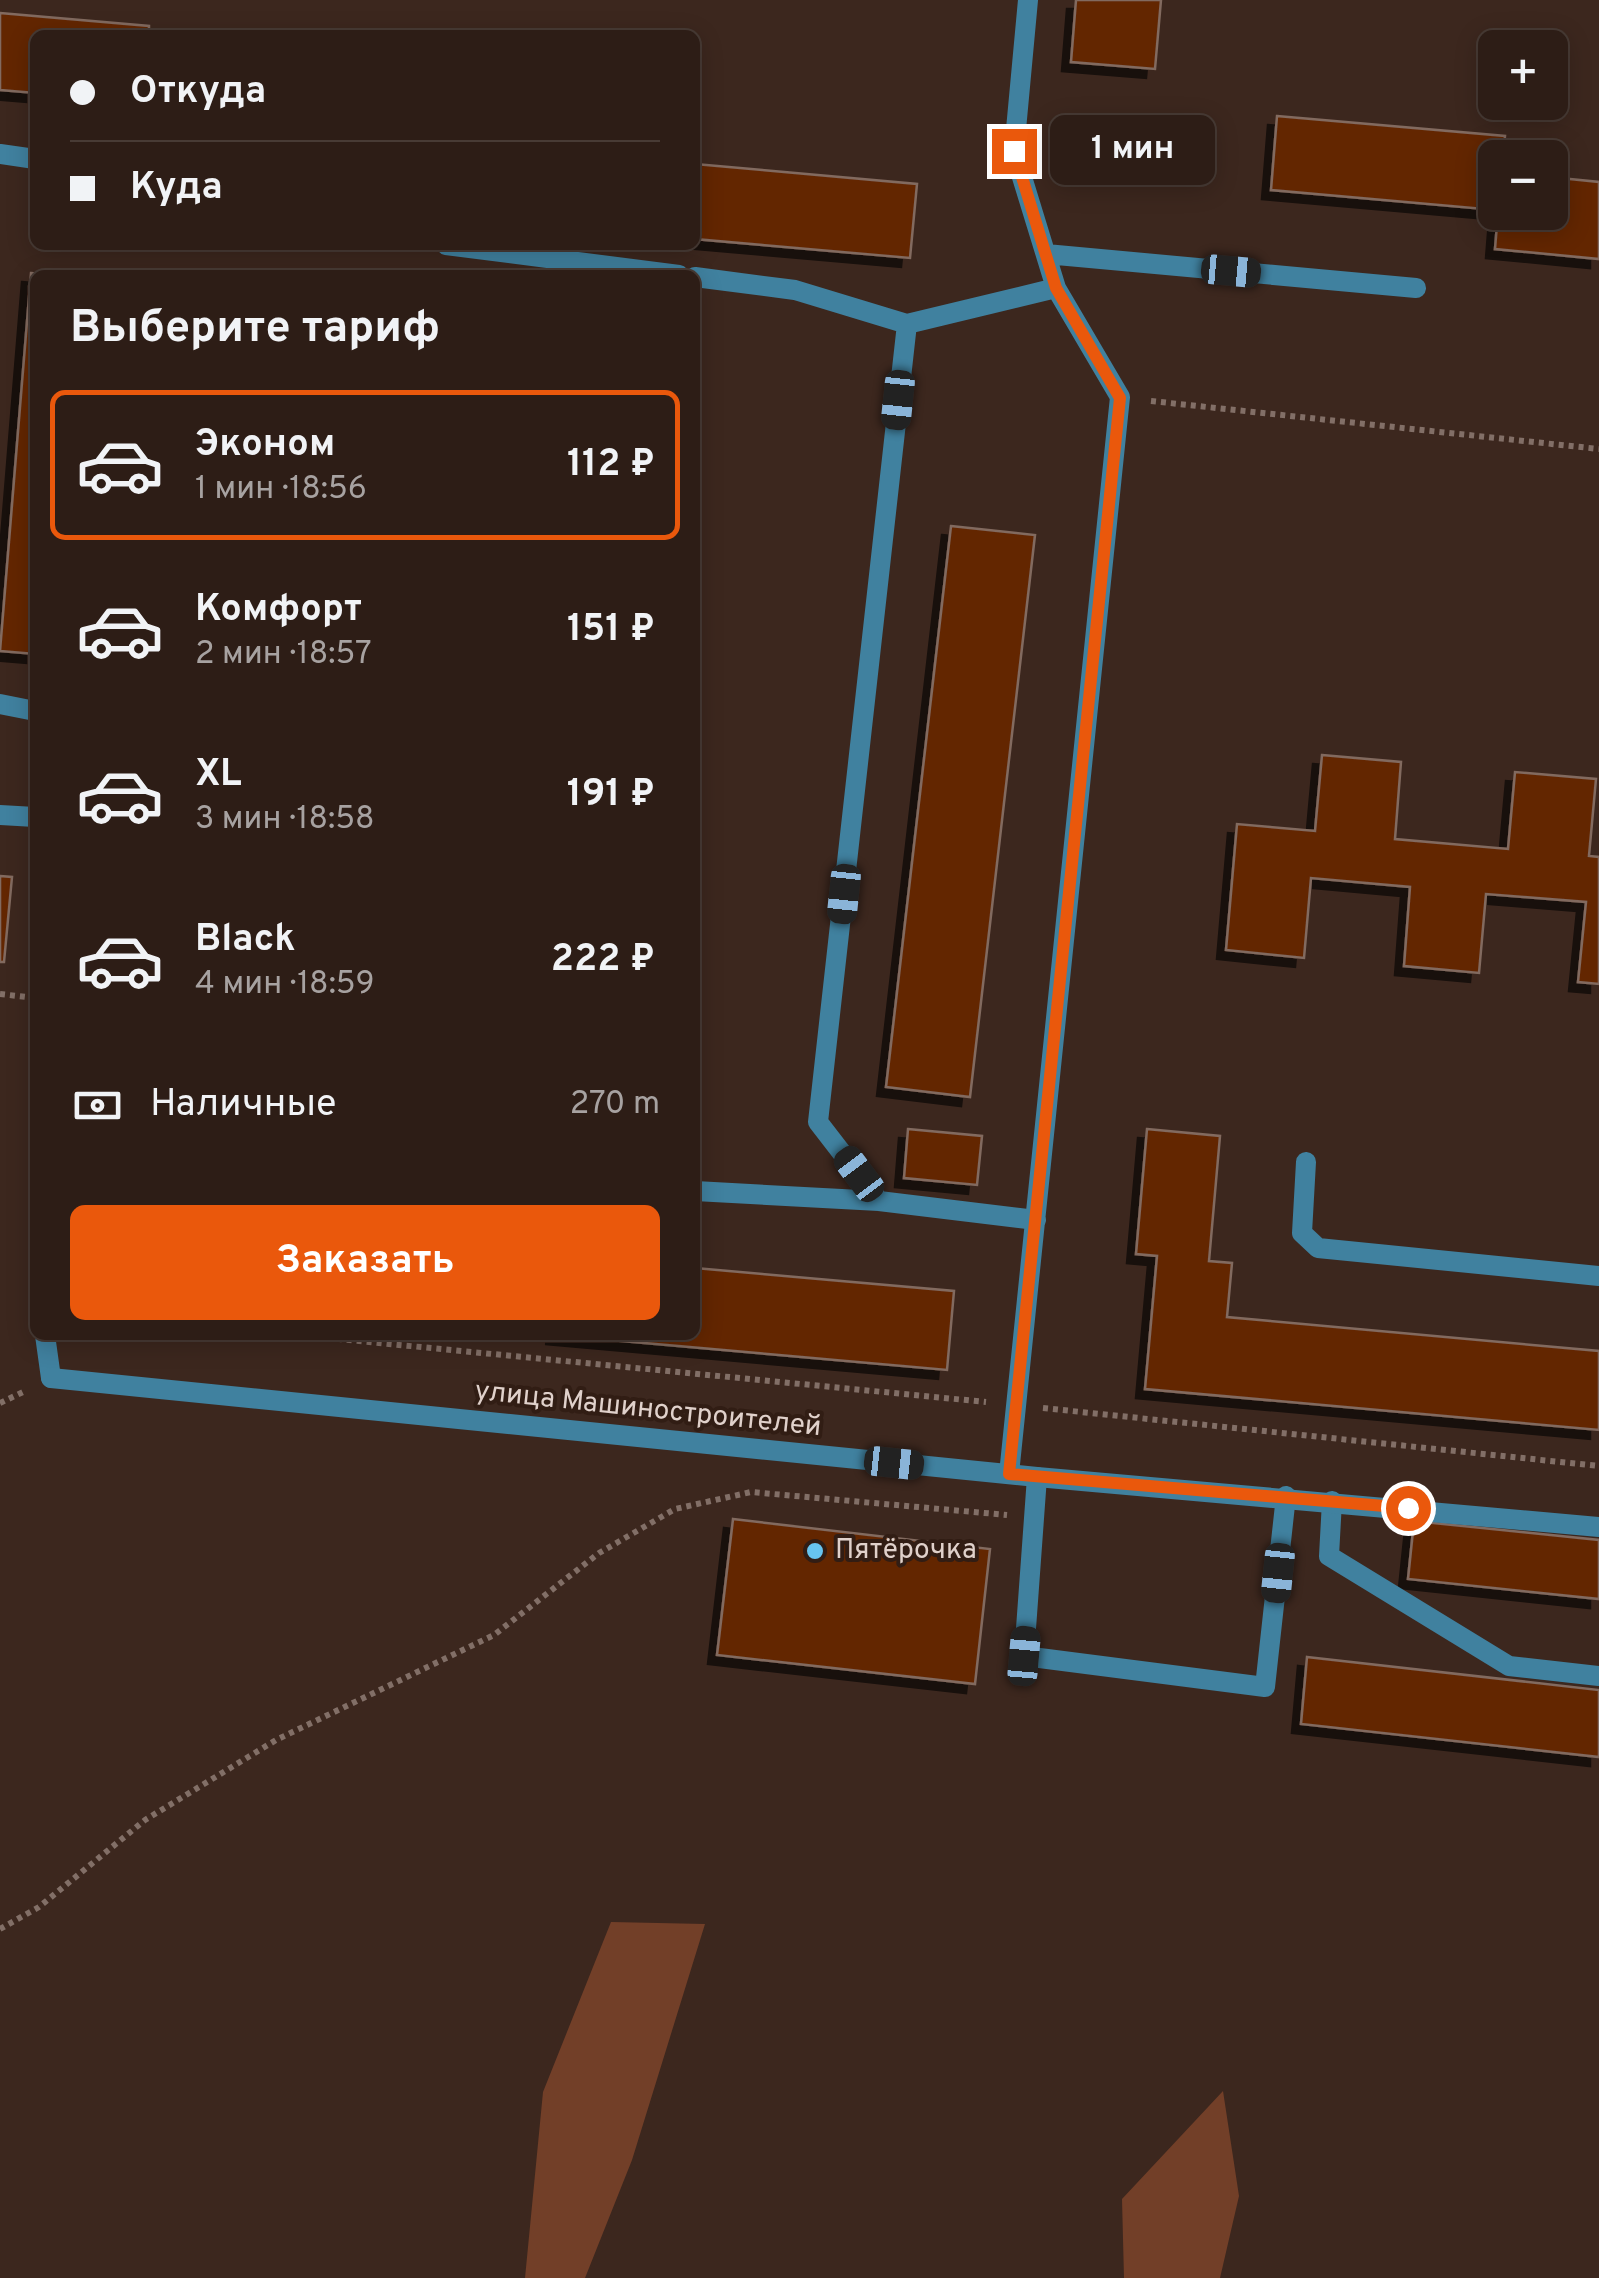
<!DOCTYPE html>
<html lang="ru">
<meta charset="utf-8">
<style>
body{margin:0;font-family:Overpass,sans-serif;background:#392a23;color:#f1f3f6;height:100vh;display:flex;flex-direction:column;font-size:38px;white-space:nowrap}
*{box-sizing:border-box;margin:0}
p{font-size:32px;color:#a7a2a1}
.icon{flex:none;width:55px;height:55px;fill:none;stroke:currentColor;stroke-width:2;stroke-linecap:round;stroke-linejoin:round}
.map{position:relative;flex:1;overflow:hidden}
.drawer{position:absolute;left:30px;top:270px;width:670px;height:1070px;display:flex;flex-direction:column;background:#2d1d16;border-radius:15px;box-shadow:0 5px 25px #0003,0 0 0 2px #483b35}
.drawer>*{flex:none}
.banner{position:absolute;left:30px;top:30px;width:670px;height:220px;border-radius:15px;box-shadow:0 5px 25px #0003,0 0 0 2px #483b35;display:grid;align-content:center;height:220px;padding:0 40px;background:#2d1d16}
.buttons{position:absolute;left:1478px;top:30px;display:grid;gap:20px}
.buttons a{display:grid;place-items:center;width:90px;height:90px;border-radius:15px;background:#2d1d16;box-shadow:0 5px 25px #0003,0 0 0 2px #483b35;font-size:50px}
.end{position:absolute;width:45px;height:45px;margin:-22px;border:12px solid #ea580c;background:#fff;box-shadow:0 0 0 5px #fff}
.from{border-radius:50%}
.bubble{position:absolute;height:70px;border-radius:15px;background:#2d1d16;box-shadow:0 5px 25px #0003,0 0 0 2px #483b35;font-size:32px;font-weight:700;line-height:70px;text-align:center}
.car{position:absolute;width:30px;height:60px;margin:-30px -15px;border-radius:12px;box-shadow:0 0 8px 2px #0007;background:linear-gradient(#222 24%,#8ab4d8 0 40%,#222 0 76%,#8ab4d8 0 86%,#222 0)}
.banner b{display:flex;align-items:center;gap:35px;height:95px;font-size:38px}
.banner b+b{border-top:2px solid #483b35}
.banner i{width:25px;height:25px;background:#f1f3f6}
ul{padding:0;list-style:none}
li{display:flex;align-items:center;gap:30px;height:150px;margin:0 20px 15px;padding:0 20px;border:5px solid transparent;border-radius:15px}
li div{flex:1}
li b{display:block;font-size:38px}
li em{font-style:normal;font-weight:700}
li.current{border-color:#ea580c}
li>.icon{width:90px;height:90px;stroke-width:1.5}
h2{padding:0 40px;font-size:45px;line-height:120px}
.pay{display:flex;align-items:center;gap:25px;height:110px;padding:0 40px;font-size:38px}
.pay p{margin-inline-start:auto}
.cta{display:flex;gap:20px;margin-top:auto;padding:20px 40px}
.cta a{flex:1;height:115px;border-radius:15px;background:#ea580c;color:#fff;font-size:40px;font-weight:700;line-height:115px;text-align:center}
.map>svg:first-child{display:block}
</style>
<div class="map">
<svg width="1599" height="2278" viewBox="0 0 1599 2278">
<defs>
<filter id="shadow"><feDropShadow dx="-9" dy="9" stdDeviation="0" flood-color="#0009"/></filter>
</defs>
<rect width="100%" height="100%" fill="#3c271e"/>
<!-- green -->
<path fill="#723f28" d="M611 1922 705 1924 632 2160 585 2278H525L543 2092Z
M1223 2091 1239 2196 1220 2278H1124L1122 2199Z"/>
<!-- building -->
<path fill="#632806" stroke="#826a5f" stroke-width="2.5" filter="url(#shadow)" d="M1076 0H1161L1155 69 1071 62Z
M0 13 149 26V35H35V93L0 90Z
M1277 116 1505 136 1503 158H1495V210L1271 190Z
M695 164 917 184 910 258 695 239Z
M1550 177 1599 182V259L1495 249 1498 212H1550Z
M31 273 53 275H35V654L0 651Z
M951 526 1035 535 970 1097 886 1087Z
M1322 755 1401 762 1395 839 1508 849 1515 772 1596 779 1589 856 1599 857V984L1578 982 1586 902 1486 894 1479 973 1404 966 1410 887 1311 878 1304 958 1226 950 1237 824 1315 831Z
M0 876 12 877 4 962H0Z
M908 1129 982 1136 977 1185 904 1178Z
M1147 1129 1220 1136 1209 1261 1232 1263 1227 1317 1599 1351V1430L1145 1389 1157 1256 1136 1254Z
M695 1268 954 1291 947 1370 554 1335H695Z
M733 1519 990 1549 975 1684 717 1655Z
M1414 1521 1599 1540V1599L1408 1579Z
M1307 1657 1599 1690V1757L1301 1724Z"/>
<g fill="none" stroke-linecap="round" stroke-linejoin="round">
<!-- path -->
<path stroke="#826f67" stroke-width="6" stroke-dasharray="5 5" stroke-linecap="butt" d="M1151 401 1599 449
M0 994 35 998
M297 1335 986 1402
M0 1403 23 1392
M1043 1408 1599 1466
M0 1929 39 1907 145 1820 276 1740 494 1635 599 1553 675 1509 751 1492 1007 1515"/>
<!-- lane -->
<path stroke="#40819f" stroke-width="20" d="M0 154 35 159
M446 245 679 275
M1046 254 1416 288
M695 277 795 290 907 324
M0 704 35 711
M0 815 35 817
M1306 1162 1302 1233 1318 1248 1599 1276
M695 1191 879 1201
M1036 1220 879 1201 818 1122 907 324 1056 288
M45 1335 51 1378
M1009 1474 1120 397 1056 288 1014 151 1028 0
M1037 1477 1024 1656 1265 1687 1286 1496
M1332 1501 1329 1556 1509 1666 1599 1676"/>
<!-- street -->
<path stroke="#40819f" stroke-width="20" d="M51 1378 1037 1477 1599 1527"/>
</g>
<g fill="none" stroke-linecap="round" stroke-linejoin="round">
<!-- route -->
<path stroke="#ea580c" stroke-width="12" d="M1014 151 1056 288 1120 398 1009 1474 1408 1508"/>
</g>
<!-- markers -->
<circle fill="#67c4ef" stroke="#311d14" stroke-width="4" cx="815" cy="1551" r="10"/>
<g text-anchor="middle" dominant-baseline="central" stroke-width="8" stroke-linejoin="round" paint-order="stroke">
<!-- street labels -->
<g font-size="28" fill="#e0d1cb" stroke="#311d14">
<text transform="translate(648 1410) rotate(6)">улица Машиностроителей</text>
</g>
<!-- poi labels -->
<g font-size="28" fill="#e0d1cb" stroke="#311d14" text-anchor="start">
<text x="835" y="1551">Пятёрочка</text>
</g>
</g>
</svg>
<div class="buttons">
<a>+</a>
<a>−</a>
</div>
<i class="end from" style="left:1408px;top:1508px"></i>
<i class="end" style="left:1014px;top:151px"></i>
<div class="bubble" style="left:1050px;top:115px;width:165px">1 мин</div>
<i class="car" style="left:1231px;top:271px;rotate:95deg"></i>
<i class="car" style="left:898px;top:400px;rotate:186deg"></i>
<i class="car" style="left:844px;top:894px;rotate:186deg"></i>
<i class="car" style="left:859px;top:1174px;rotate:323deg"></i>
<i class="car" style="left:894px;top:1463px;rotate:96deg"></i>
<i class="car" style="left:1278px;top:1573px;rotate:186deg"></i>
<i class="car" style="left:1024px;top:1656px;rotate:5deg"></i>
<div class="banner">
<b><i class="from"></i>Откуда</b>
<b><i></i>Куда</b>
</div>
<section class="drawer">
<h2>Выберите тариф</h2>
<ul>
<li class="current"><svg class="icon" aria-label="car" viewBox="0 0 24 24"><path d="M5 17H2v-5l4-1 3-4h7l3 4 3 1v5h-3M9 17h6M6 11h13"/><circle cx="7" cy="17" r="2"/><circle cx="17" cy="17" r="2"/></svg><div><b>Эконом</b><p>1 мин · 18:56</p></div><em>112 ₽</em></li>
<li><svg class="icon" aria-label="car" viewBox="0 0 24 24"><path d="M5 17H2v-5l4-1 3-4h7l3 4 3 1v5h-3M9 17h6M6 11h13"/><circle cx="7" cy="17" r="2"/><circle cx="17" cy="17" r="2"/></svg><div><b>Комфорт</b><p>2 мин · 18:57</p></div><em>151 ₽</em></li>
<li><svg class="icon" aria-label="car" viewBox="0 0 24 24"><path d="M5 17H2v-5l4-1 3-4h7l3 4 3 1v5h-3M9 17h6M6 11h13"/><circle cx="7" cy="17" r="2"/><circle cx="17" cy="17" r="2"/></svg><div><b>XL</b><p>3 мин · 18:58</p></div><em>191 ₽</em></li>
<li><svg class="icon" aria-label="car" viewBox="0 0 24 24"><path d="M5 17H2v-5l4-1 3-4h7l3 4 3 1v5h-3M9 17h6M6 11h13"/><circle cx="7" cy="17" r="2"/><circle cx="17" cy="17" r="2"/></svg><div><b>Black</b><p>4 мин · 18:59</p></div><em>222 ₽</em></li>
</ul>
<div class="pay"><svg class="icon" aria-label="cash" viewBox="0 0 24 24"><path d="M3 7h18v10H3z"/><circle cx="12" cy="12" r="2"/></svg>Наличные<p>270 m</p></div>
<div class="cta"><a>Заказать</a></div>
</section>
</div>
